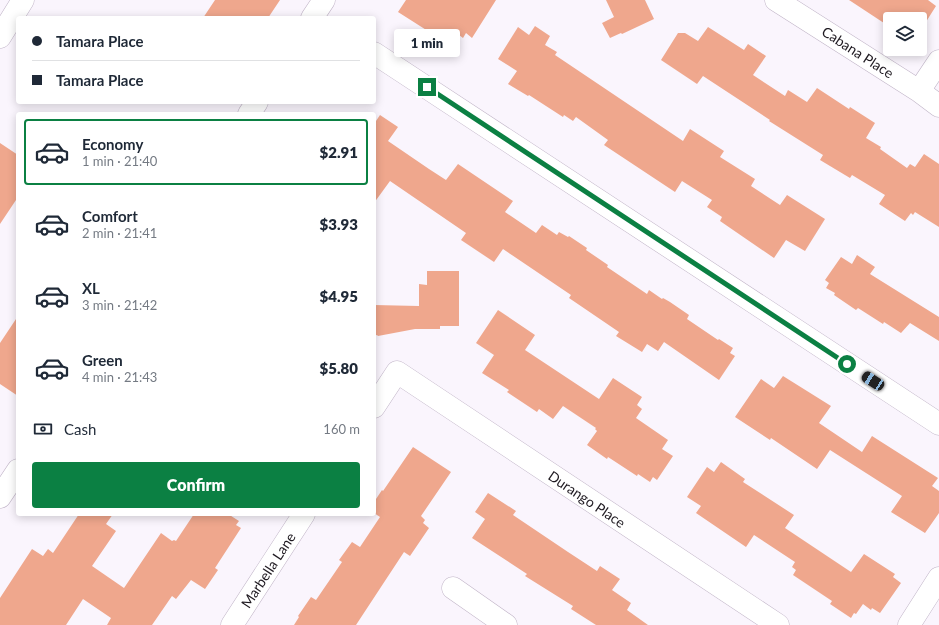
<!DOCTYPE html>
<meta charset="utf-8">
<style>
body{margin:0;font-family:Lato,sans-serif;background:#f6f6f7;color:#1f2937;height:100vh;display:flex;flex-direction:column;font-size:15px;white-space:nowrap}
*{box-sizing:border-box;margin:0}
p{font-size:13px;color:#747a83}
.icon{flex:none;width:22px;height:22px;fill:none;stroke:currentColor;stroke-width:2;stroke-linecap:round;stroke-linejoin:round}
.map{position:relative;flex:1;overflow:hidden}
.side{position:absolute;left:16px;top:112px;width:360px;height:404px;display:flex;flex-direction:column;background:#fff;border-radius:4px;box-shadow:0 2px 10px #0003}
.side>*{flex:none}
.top-card{position:absolute;left:16px;top:16px;width:360px;height:88px;border-radius:4px;box-shadow:0 2px 10px #0003;display:grid;align-content:center;height:88px;padding:0 16px;background:#fff}
.fabs{position:absolute;left:883px;top:12px;display:grid;gap:8px}
.fabs a{display:grid;place-items:center;width:44px;height:44px;border-radius:4px;background:#fff;box-shadow:0 2px 10px #0003;font-size:20px}
.end{position:absolute;width:18px;height:18px;margin:-9px;border:5px solid #0b8043;background:#fff;box-shadow:0 0 0 2px #fff}
.from{border-radius:50%}
.bubble{position:absolute;height:28px;border-radius:4px;background:#fff;box-shadow:0 2px 10px #0003;font-size:13px;font-weight:800;line-height:28px;text-align:center}
.car{position:absolute;width:12px;height:24px;margin:-12px -6px;border-radius:5px;box-shadow:0 0 3px 1px #0007;background:linear-gradient(#222 24%,#8ab4d8 0 40%,#222 0 76%,#8ab4d8 0 86%,#222 0)}
.top-card b{display:flex;align-items:center;gap:14px;height:38px;font-size:15px}
.top-card b+b{border-top:1px solid #e0e1e3}
.top-card i{width:10px;height:10px;background:#1f2937}
ul{padding:7px 0 0;list-style:none}
li{display:flex;align-items:center;gap:12px;height:66px;margin:0 8px 6px;padding:0 8px;border:2px solid transparent;border-radius:4px}
li div{flex:1}
li b{display:block;font-size:15px}
li em{font-style:normal;font-weight:800}
li.on{border-color:#0b8043}
li>.icon{width:36px;height:36px;stroke-width:1.5}
.pay{display:flex;align-items:center;gap:10px;height:44px;padding:0 16px;font-size:15px}
.pay p{margin-inline-start:auto}
.button{display:flex;gap:8px;margin-top:auto;padding:8px 16px}
.button a{flex:1;height:46px;border-radius:4px;background:#0b8043;color:#fff;font-size:16px;font-weight:800;line-height:46px;text-align:center}
.map>svg:first-child{display:block}
</style>
<div class="map">
<svg width="939" height="625" viewBox="0 0 939 625">
<rect width="100%" height="100%" fill="#faf5fd"/>
<!-- building -->
<path fill="#efa78d" d="M215 0H280L268 18H203Z
M406 0H496L472 38 466 33 463 38 459 35 449 50 429 37 431 33 398 12Z
M606 0H645L654 19 622 34 621 33 610 38 602 23 614 17Z
M849 0H928L936 6 924 25 920 22V19H890V27Z
M535 26 550 36 545 45 557 52 555 55 683 141 690 129 724 151 720 157 755 179 751 186 780 205 787 195 825 219 805 251 786 240 774 258 720 221 722 217 707 207 712 200 682 181 675 192 604 145 608 140 576 117 573 121 564 115 563 117 529 95 528 96 508 84 517 71 498 59 518 27 529 35Z
M708 27 744 50 748 44 766 56 753 75 785 96 788 90 807 102 817 88 849 109 850 107 875 123 866 138 881 147 880 149 907 168 910 164 915 167 924 154 939 164V227L915 212 913 215 911 213 905 221 879 204 885 195 852 175 850 178 820 160 823 155 769 121 770 120 703 76 697 84 661 60 678 33H685L698 41Z
M380 115 398 127 388 141 429 169 446 180 458 164 513 201 505 212 536 233 542 225 557 235 559 232 568 237 569 236 587 248 586 250 608 265 607 267 647 294 649 290 662 299 663 298 670 302 689 315 687 319 718 340 719 339 733 348 730 353 735 356 719 380 664 342 658 351 647 344 642 352 616 336 619 332 569 298 571 295 503 249 494 262 461 240 466 233 390 181 374 203V124Z
M0 143 18 155V197L0 224Z
M857 255 875 267 870 274 939 317V341L910 323 901 333 884 322 883 324 858 308 856 310 834 295 835 293 826 288 829 283 825 280 841 257 852 264Z
M427 271H459V326H440V329H415L378 336 377 335 374 336V305L419 306V284L427 285Z
M498 310 535 335 525 350 599 399 613 378 642 397 637 405 642 409 636 418 668 440 662 449 673 456 657 480 653 477 650 482 638 474 637 476 608 457 607 459 587 445 597 431 595 429 596 428 563 406 553 419 539 409 537 412 507 392 509 390 482 373 494 355 476 343Z
M18 316V396L0 384V343Z
M783 376 831 406 819 423 862 452 872 436 938 478 932 486 939 491V513L925 533 891 512 902 496 830 450 817 469 771 438 770 440 735 417 761 379 774 388Z
M413 447 451 472 421 516 425 520 423 523 429 528 410 556 404 552 356 625H294L299 617 298 616 311 597 316 600 342 562 339 560 352 542 360 547 380 517 374 513V502L382 490 383 491Z
M721 462 745 479 743 482 794 515 785 528 851 572 864 554 895 574 893 577 901 583 880 613 872 608 871 610 863 604 856 614 854 613 851 618 830 604 832 601 793 575 796 570 792 567 795 562 754 535 746 547 696 513 701 506 687 497 707 467 714 472Z
M488 493 516 511 513 515 568 552 597 571 600 566 620 579 612 590 631 603 627 610 648 625H596L571 609 573 606 525 576 527 574 472 538 485 519 475 512Z
M79 514H113L106 524 116 531 92 566 124 588 161 533 172 541 174 540 176 541 194 514H228L239 521 236 525 241 528 215 568 218 570 205 589 191 580 176 599 172 596 152 625H107L111 618 83 599 66 625H0V598L32 549 43 556 48 549 53 553Z"/>
<g fill="none" stroke-linecap="round" stroke-linejoin="round">
<defs>
<path id="minor" d="M776 0 919 91 939 106
M312 18 324 0
M0 37 23 0
M374 53 939 424
M919 91 939 61
M249 114 257 102
M374 407 397 372 778 625
M0 497 18 470
M453 588 506 625
M232 625 304 514
M909 625 939 578"/>
</defs>
<!-- minor casing -->
<use href="#minor" stroke="#c0b4c7" stroke-width="23"/>
<!-- minor -->
<use href="#minor" stroke="#fff" stroke-width="22"/>
</g>
<g fill="none" stroke-linecap="round" stroke-linejoin="round">
<!-- route -->
<path stroke="#0b8043" stroke-width="5" d="M427 87 847 364"/>
</g>
<g text-anchor="middle" dominant-baseline="central" stroke-width="3" stroke-linejoin="round" paint-order="stroke">
<!-- street labels -->
<g font-size="14" fill="#1f1a21" stroke="#fff">
<text transform="translate(858 52) rotate(33)">Cabana Place</text>
<text transform="translate(587 499) rotate(34)">Durango Place</text>
<text transform="translate(268 570) rotate(-57)">Marbella Lane</text>
</g>
</g>
</svg>
<div class="fabs">
<a><svg class="icon" aria-label="layers" viewBox="0 0 24 24"><path d="M12 4l9 5-9 5-9-5zM3 14l9 5 9-5"/></svg></a>
</div>
<i class="end from" style="left:847px;top:364px"></i>
<i class="end" style="left:427px;top:87px"></i>
<div class="bubble" style="left:394px;top:29px;width:66px">1 min</div>
<i class="car" style="left:873px;top:381px;rotate:303deg"></i>
<div class="top-card">
<b><i class="from"></i>Tamara Place</b>
<b><i></i>Tamara Place</b>
</div>
<section class="side">
<ul>
<li class="on"><svg class="icon" aria-label="car" viewBox="0 0 24 24"><path d="M5 17H2v-5l4-1 3-4h7l3 4 3 1v5h-3M9 17h6M6 11h13"/><circle cx="7" cy="17" r="2"/><circle cx="17" cy="17" r="2"/></svg><div><b>Economy</b><p>1 min · 21:40</p></div><em>$2.91</em></li>
<li><svg class="icon" aria-label="car" viewBox="0 0 24 24"><path d="M5 17H2v-5l4-1 3-4h7l3 4 3 1v5h-3M9 17h6M6 11h13"/><circle cx="7" cy="17" r="2"/><circle cx="17" cy="17" r="2"/></svg><div><b>Comfort</b><p>2 min · 21:41</p></div><em>$3.93</em></li>
<li><svg class="icon" aria-label="car" viewBox="0 0 24 24"><path d="M5 17H2v-5l4-1 3-4h7l3 4 3 1v5h-3M9 17h6M6 11h13"/><circle cx="7" cy="17" r="2"/><circle cx="17" cy="17" r="2"/></svg><div><b>XL</b><p>3 min · 21:42</p></div><em>$4.95</em></li>
<li><svg class="icon" aria-label="car" viewBox="0 0 24 24"><path d="M5 17H2v-5l4-1 3-4h7l3 4 3 1v5h-3M9 17h6M6 11h13"/><circle cx="7" cy="17" r="2"/><circle cx="17" cy="17" r="2"/></svg><div><b>Green</b><p>4 min · 21:43</p></div><em>$5.80</em></li>
</ul>
<div class="pay"><svg class="icon" aria-label="cash" viewBox="0 0 24 24"><path d="M3 7h18v10H3z"/><circle cx="12" cy="12" r="2"/></svg>Cash<p>160 m</p></div>
<div class="button"><a>Confirm</a></div>
</section>
</div>
